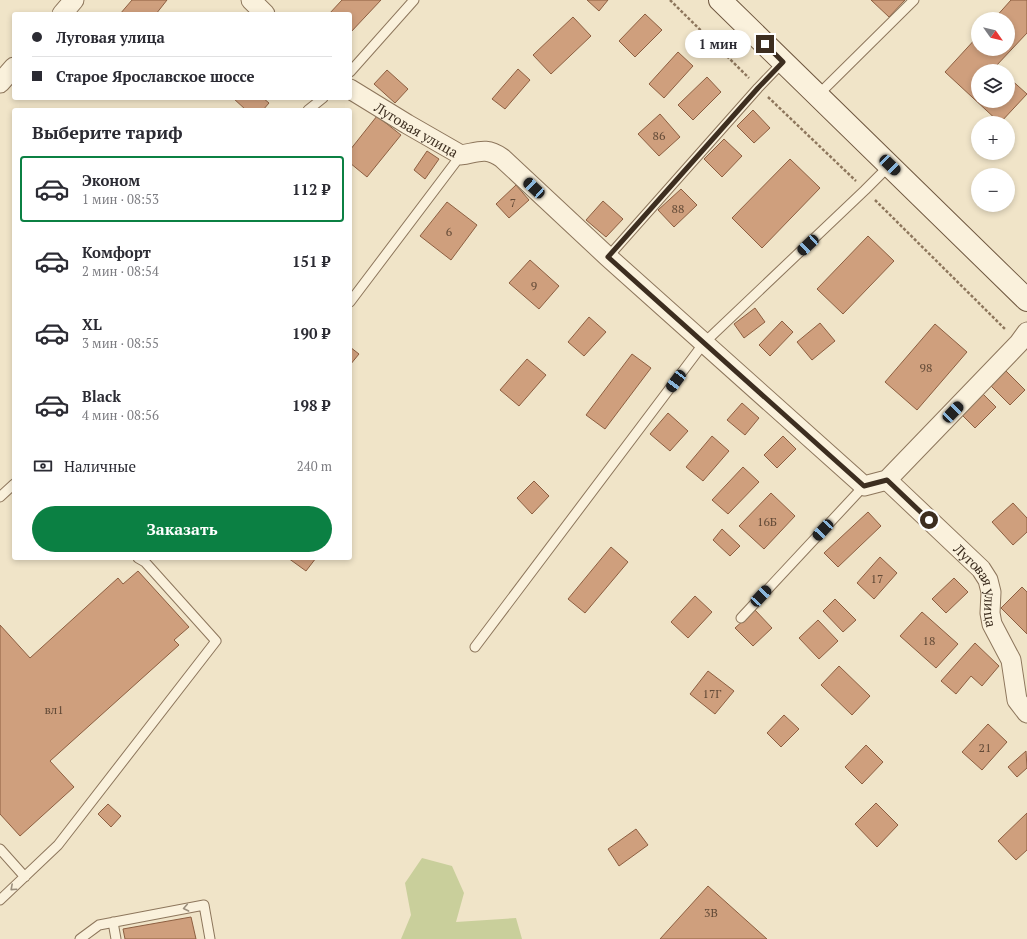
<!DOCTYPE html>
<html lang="ru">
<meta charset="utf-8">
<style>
body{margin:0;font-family:"PT Serif",serif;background:#f2f2f3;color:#2b2b33;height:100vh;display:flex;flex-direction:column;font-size:15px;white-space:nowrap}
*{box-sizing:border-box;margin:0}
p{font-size:13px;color:#7c7c81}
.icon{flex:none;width:22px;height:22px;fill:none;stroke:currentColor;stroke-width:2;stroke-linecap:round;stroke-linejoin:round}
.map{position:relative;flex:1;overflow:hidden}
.drawer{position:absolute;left:12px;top:108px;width:340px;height:452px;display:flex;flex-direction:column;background:#fff;border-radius:4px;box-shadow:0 2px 6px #0003}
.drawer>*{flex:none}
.guide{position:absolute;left:12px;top:12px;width:340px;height:88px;border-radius:4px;box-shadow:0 2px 6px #0003;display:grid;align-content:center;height:88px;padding:0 20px;background:#fff}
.needle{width:26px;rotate:124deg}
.controls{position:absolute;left:971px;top:12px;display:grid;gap:8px}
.controls a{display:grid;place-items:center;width:44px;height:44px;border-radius:50%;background:#fff;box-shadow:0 2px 6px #0003;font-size:20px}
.end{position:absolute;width:18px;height:18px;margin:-9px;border:5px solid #3d2e20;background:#fff;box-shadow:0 0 0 2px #fff}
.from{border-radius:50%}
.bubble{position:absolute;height:28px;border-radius:14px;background:#fff;box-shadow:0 2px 6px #0003;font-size:13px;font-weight:800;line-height:28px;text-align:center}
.car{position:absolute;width:12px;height:24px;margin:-12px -6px;border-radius:5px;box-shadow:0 0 3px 1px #0007;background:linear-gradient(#222 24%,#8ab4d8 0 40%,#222 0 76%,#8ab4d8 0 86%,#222 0)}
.guide b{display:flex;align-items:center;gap:14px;height:38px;font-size:15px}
.guide b+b{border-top:1px solid #e1e1e2}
.guide i{width:10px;height:10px;background:#2b2b33}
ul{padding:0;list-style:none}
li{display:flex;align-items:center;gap:12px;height:66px;margin:0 8px 6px;padding:0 12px;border:2px solid transparent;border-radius:4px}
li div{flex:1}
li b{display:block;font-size:15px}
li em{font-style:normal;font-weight:800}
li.on{border-color:#0b8043}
li>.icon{width:36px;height:36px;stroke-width:1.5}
h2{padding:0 20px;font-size:18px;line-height:48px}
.pay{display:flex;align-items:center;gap:10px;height:44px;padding:0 20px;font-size:15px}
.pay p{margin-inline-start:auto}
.cta{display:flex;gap:8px;margin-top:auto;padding:8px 20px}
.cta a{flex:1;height:46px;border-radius:24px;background:#0b8043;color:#fff;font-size:16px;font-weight:800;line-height:46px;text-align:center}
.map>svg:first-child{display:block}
</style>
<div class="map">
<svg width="1027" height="939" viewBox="0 0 1027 939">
<rect width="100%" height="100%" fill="#f0e4c8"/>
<!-- green -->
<path fill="#c9cf9b" d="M422 858 452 866 464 893 456 922 516 918 522 939H401L411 915 405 883Z"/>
<!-- building -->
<path fill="#cf9f7d" stroke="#8d5f41" d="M132 0H167L156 14H120Z
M342 0H381L350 33V14H329Z
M587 0H608L599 11Z
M871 0H905L889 17Z
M1011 0H1027V33L996 66 1002 71H978V101H1008V77L1027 94 1000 123 945 72 978 36V49H1008V19H994Z
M645 14 662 30 635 57 619 41Z
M573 17 591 36 551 74 533 55Z
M678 52 693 66 664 98 649 84Z
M518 69 530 80 505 109 492 99Z
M387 70 408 89 395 103 374 84Z
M707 77 721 92 693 120 678 105Z
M233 98H263L269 103 263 110H246Z
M753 110 770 128 754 143 737 126Z
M660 114 680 137 659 156 638 134Z
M377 116 401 135 367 177 350 163V150Z
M724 139 742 156 722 177 704 159Z
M427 151 439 159 425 179 414 170Z
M790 159 820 188 762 248 732 218Z
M516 185 529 200 509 218 496 204Z
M681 189 697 205 674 227 658 210Z
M603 201 623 219 606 237 586 220Z
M447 202 477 225 451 260 420 236Z
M868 236 894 261 843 314 817 289Z
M530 260 559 286 539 309 509 283Z
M755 308 765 322 744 338 734 324Z
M589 317 606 332 584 356 568 342Z
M782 321 793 332 770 356 759 345Z
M820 323 835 341 812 360 797 342Z
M935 324 967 352 917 410 885 382Z
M350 347 359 354 350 365Z
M632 354 651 368 605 429 586 415Z
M527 359 546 375 519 406 500 390Z
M1006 371 1025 390 1010 405 991 386Z
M981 392 996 407 975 428 960 413Z
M742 403 759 418 745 435 727 420Z
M668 413 688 431 670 451 650 434Z
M712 436 729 451 703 481 686 467Z
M783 436 796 449 777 468 764 455Z
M743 467 759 482 728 514 712 500Z
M534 481 549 496 532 514 517 498Z
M771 493 795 516 764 549 739 526Z
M1013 503 1027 518V532L1013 545 992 522Z
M868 512 881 526 838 567 824 553Z
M722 529 740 546 730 556 713 540Z
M611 547 628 562 585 613 568 599Z
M880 557 897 573 874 599 857 583Z
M288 558H316L306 571Z
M138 571 189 627 174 640 179 645 50 761 74 787 20 836 0 814V625L30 658 118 578 123 584Z
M954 578 968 592 946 613 932 599Z
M1022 587 1027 592V634L1001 608Z
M695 596 712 612 688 638 671 622Z
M835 599 856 620 843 632 823 611Z
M755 610 772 628 753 646 735 628Z
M922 612 958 644 936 668 900 636Z
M818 620 838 641 819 659 799 638Z
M975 643 999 666 982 686 971 676 956 694 941 681Z
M839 666 870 696 852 715 821 685Z
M708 671 734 691 715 714 690 694Z
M784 715 799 729 781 747 767 733Z
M988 724 1007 742 982 770 962 752Z
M866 745 883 762 862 784 845 767Z
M1026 751 1027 768 1017 777 1008 767Z
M876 803 898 825 877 847 855 824Z
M108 804 121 816 111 827 98 814Z
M1027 813V850L1016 860 998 841Z
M636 829 648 845 619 866 608 849Z
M708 886 767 939H660Z
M191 917 196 939H125L123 929Z"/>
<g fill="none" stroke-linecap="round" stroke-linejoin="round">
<defs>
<path id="service" d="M350 72 414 0
M817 96 914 0
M308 110 323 98
M608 257 758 88 783 62
M350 302 461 155
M0 497 14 484
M741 618 864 486
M475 647 704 343 865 190 890 165
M0 849 25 877
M0 900 58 845 216 641 145 562 138 558
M113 922 116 939
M80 939 99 925 204 905 210 939"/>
<g id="minor">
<path d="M251 0 265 14"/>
<path d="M62 14 74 0"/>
<path d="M0 83 14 67"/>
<path id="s1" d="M350 89 407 124 461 155C479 152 486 147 502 158L608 257 864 486 887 480 1019 343 1027 332"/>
<path id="s2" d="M887 480 981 569 988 580 991 592 990 613 992 624 1011 660 1017 700 1027 713"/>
</g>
<path id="secondary" d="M720 0 1027 300"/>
</defs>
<!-- service casing -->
<use href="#service" stroke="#8d765c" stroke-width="11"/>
<!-- minor casing -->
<use href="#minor" stroke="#8d765c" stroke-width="21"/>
<!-- secondary casing -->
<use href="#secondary" stroke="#6f573f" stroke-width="24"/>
<!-- path -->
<path stroke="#8d765c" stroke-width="2.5" stroke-dasharray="3 2" stroke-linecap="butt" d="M670 0 749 78
M768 97 856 181
M875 200 1005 329"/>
<!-- service -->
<use href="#service" stroke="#faf1dc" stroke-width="9"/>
<!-- minor -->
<use href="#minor" stroke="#faf1dc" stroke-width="19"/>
<!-- secondary -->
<use href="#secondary" stroke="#faf1dc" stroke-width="22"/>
</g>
<!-- one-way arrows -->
<defs><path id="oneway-chevron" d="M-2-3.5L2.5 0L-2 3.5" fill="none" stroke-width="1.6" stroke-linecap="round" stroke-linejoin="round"/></defs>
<g stroke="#9c907e">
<use href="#oneway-chevron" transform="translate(13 888) rotate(138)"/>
<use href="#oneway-chevron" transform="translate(186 908) rotate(169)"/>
</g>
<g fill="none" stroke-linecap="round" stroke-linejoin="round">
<!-- route -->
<path stroke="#3d2e20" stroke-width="5" d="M765 44 783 62 758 88 608 257 864 486 887 480 929 520"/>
</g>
<g text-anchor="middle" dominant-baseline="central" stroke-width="3" stroke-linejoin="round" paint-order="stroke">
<!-- number labels -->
<g font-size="12" fill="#624a37">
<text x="659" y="135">86</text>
<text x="513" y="202">7</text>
<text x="678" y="208">88</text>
<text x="449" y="231">6</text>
<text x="534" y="285">9</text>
<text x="926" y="367">98</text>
<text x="767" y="521">16Б</text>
<text x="877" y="578">17</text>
<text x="929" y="640">18</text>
<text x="712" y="693">17Г</text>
<text x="54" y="709">вл1</text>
<text x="985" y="747">21</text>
<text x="711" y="912">3В</text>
</g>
<!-- street labels -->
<g font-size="14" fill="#3d2e20" stroke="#f7eed8">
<text stroke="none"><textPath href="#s1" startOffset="78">Луговая улица</textPath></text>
<text stroke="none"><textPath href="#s2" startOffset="143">Луговая улица</textPath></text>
</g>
</g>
</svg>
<div class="controls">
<a><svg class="needle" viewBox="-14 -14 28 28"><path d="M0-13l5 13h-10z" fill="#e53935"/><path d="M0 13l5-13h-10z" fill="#7c7c81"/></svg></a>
<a><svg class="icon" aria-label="layers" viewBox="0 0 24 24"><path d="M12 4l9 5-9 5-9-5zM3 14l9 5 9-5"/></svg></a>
<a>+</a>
<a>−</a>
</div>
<i class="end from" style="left:929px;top:520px"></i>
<i class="end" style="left:765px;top:44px"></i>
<div class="bubble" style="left:685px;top:30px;width:66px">1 мин</div>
<i class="car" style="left:890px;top:165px;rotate:134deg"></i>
<i class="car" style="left:534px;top:188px;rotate:313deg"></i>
<i class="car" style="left:808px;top:245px;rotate:227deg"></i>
<i class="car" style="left:676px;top:381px;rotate:217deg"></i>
<i class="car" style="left:953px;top:412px;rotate:44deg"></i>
<i class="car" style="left:823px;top:530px;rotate:223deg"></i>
<i class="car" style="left:761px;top:596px;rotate:43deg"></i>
<div class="guide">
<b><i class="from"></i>Луговая улица</b>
<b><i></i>Старое Ярославское шоссе</b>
</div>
<section class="drawer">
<h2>Выберите тариф</h2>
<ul>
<li class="on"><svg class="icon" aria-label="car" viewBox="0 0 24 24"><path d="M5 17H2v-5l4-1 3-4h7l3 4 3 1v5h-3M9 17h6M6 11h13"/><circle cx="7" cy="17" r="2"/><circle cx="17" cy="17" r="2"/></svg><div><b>Эконом</b><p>1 мин · 08:53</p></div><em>112 ₽</em></li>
<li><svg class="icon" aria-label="car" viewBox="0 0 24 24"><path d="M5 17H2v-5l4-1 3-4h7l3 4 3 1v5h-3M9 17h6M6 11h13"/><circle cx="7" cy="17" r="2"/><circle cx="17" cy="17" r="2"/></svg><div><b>Комфорт</b><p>2 мин · 08:54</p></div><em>151 ₽</em></li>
<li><svg class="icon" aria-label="car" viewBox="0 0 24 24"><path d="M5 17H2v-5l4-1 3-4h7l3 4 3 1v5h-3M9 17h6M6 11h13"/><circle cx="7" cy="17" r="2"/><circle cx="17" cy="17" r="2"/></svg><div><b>XL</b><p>3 мин · 08:55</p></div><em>190 ₽</em></li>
<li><svg class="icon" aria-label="car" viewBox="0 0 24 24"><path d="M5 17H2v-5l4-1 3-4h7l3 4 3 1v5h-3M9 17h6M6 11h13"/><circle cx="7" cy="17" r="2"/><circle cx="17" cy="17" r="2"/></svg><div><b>Black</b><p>4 мин · 08:56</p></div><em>198 ₽</em></li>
</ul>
<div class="pay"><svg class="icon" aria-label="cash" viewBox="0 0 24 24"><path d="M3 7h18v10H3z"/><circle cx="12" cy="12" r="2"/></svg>Наличные<p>240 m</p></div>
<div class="cta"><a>Заказать</a></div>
</section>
</div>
